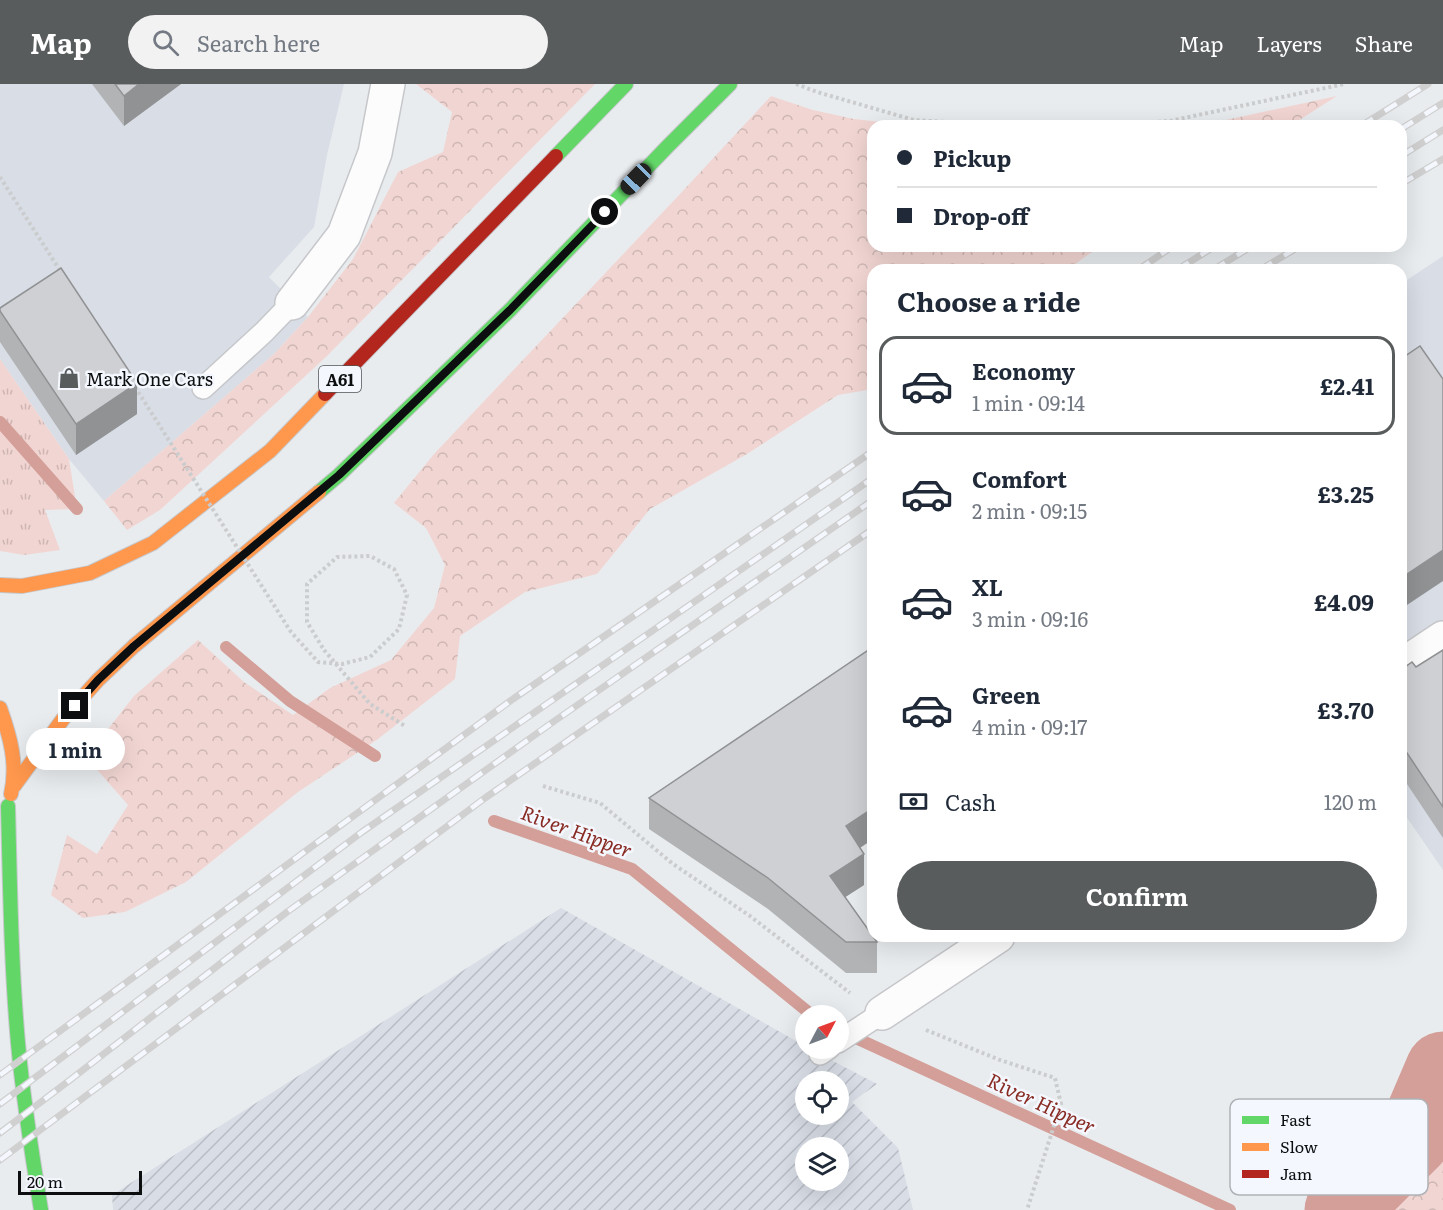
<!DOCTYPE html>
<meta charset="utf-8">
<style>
body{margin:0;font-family:Literata,serif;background:#f2f2f3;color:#1f2937;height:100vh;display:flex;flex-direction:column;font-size:22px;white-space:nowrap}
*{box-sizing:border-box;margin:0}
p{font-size:20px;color:#747a83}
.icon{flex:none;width:33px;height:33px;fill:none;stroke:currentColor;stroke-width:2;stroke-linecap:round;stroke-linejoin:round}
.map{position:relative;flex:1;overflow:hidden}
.details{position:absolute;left:867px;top:180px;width:540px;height:678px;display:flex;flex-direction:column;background:#fff;border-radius:18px;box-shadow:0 6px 24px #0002}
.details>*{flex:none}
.guide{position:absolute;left:867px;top:36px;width:540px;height:132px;border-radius:18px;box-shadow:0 6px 24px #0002;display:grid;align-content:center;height:132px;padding:0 30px;background:#fff}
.needle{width:39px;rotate:49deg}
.fabs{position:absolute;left:795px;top:921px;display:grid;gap:12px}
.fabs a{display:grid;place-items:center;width:54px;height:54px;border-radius:50%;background:#fff;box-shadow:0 6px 24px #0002;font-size:30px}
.scale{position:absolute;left:18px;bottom:15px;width:124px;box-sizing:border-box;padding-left:6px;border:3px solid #0c0e0f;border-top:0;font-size:16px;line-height:21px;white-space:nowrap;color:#0c0e0f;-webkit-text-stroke:4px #f4f8fe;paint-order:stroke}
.end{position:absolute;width:27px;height:27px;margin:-14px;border:8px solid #0c0e0f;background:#fff;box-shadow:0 0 0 3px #fff}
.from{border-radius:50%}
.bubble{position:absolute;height:42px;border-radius:21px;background:#fff;box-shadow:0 6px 24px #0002;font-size:20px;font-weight:700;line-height:42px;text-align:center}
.car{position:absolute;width:18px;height:36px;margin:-18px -9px;border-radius:8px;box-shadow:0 0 4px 2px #0007;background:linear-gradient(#222 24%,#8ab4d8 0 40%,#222 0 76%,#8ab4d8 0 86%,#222 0)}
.guide b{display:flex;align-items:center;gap:21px;height:57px;font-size:22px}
.guide b+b{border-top:2px solid #e0e1e3}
.guide i{width:15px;height:15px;background:#1f2937}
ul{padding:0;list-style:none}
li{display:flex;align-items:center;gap:18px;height:99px;margin:0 12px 9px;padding:0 18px;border:3px solid transparent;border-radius:18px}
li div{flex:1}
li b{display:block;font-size:22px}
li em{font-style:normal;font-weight:700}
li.active{border-color:#595c5d}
li>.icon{width:54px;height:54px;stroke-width:1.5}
h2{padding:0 30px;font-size:27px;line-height:72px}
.pay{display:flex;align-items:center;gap:15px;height:66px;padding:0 30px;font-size:22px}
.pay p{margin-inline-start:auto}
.primary-button{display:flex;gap:12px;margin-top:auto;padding:12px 30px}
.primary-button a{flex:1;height:69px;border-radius:36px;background:#595c5d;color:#fff;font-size:24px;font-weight:700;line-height:69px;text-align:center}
header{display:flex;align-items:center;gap:36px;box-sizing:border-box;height:84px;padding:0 30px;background:#595c5d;color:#fff}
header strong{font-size:28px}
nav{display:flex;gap:33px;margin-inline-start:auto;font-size:21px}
.search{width:420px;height:54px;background:#f2f2f3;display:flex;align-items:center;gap:15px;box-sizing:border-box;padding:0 21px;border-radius:33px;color:#747a83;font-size:22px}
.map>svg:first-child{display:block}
</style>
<header>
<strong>Map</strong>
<div class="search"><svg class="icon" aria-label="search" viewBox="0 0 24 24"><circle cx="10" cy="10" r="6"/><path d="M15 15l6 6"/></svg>Search here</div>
<nav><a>Map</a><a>Layers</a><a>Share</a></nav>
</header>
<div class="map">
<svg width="1443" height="1126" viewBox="0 0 1443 1126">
<defs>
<pattern id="industrial-furrows" width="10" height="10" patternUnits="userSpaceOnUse" patternTransform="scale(1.5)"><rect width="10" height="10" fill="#d8dde6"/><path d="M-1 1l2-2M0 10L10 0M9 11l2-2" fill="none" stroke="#b8bcc4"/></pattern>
<pattern id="grass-tufts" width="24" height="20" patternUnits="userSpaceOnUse" patternTransform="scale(1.5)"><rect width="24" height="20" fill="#f1d5d2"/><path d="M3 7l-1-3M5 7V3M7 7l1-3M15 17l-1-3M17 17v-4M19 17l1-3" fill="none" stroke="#cdb6b3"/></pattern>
<pattern id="forest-crowns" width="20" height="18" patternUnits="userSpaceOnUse" patternTransform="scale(1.5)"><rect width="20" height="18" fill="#f1d5d2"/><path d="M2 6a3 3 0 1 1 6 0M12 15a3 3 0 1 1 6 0" fill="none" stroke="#cdb6b3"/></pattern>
</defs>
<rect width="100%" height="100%" fill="#e9ecef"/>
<!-- built -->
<path fill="#d8dde6" d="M0 0H344L327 71 314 143 269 193 308 233 274 270 104 417 69 375 0 275Z
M1443 172V786L1401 725V200Z"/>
<!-- industrial -->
<path fill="url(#industrial-furrows)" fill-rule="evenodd" d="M561 824 805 962 806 964 810 965 877 1000 852 1018 898 1064 913 1126H113L112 1111ZM806 998H838V1030H806ZM806 1064H838V1096H806Z"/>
<!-- grass -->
<path fill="url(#grass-tufts)" d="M0 275 69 375 77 425 45 426 60 466 24 471 0 467Z"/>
<!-- forest -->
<path fill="url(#forest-crowns)" d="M416 0H595L326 273 160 426 127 446 104 417 274 270 308 233 353 175 398 88 443 68 452 28Z
M771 12 813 26 854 35 918 42H873V162H1100L1067 186H873V305L838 311 747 370 650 425 597 490 525 508 460 552 455 595 378 655 298 708 186 798 125 828 83 834 51 811 67 751 97 770 128 721 86 673 134 612 198 556 244 598 293 631 330 604 391 576 434 524 445 481 426 444 394 419 434 370 680 110Z
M1337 12 1290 42H1196H1198Z
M1443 1032V1126H1362L1415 1074Z"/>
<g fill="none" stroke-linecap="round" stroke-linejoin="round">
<!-- stream -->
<path stroke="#d39f98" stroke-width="12" d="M0 338 77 425
M226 563 290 617 375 672
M494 737 632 785 813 932
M845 949 1230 1126"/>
<!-- river -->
<path stroke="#d39f98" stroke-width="75" d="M1342 1126 1413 1055 1443 985"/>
<defs>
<path id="lane" d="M203 304 264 248 292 219
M838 958 882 929
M820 970 829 964"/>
<path id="street" d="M292 219 344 151 375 69 388 0
M1401 582 1443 554
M882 929 998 852"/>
<path id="fast" d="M556 72 626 0
M319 408 339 391 510 226 668 62 730 0
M8 722C10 801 11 880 18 959 23 1015 32 1071 41 1126"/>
<path id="slow" d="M0 501 22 502 90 489 153 459 270 367 325 310
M0 624C10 652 18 680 11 710
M14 702 63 635 98 596 134 562 319 408"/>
<path id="jam" d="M325 310 556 72"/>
</defs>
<!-- lane casing -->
<use href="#lane" stroke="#c6c7ca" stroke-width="24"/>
<!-- street casing -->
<use href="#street" stroke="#c6c7ca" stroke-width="36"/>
<!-- fast casing -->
<use href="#fast" stroke="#c6c7ca" stroke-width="16"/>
<!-- slow casing -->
<use href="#slow" stroke="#c6c7ca" stroke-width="16"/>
<!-- jam casing -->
<use href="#jam" stroke="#c6c7ca" stroke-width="16"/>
<!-- path -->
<path stroke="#cbcccd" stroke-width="4" stroke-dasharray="3 3" stroke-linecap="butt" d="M796 0 817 8 914 36 1010 42
M1086 42 1170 37 1344 0
M324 566 370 620 405 642
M543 702 600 719 673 780 750 832 850 909
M926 946 1000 976 1055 994 1061 1020 1027 1126"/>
<!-- lane -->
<use href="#lane" stroke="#fcfcfd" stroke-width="21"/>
<!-- street -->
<use href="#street" stroke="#fcfcfd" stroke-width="33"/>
<!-- fast -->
<use href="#fast" stroke="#63d668" stroke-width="14"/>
<!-- slow -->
<use href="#slow" stroke="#ff974d" stroke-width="14"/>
<!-- jam -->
<use href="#jam" stroke="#b3261e" stroke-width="14"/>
<defs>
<path id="rail" d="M1361 42 1428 0
M1401 45 1443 19
M1401 72 1443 46
M1401 100 1443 75
M1138 186 1173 162
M1177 186 1215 162
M1213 186 1252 162
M1260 186 1300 162
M0 991 513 615 873 367
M0 1020 362 748 873 394
M0 1049 70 996 287 828 553 638 873 416
M0 1076 485 714 873 445"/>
</defs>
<!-- rail casing -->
<use href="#rail" stroke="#d0d0d0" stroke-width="7"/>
<!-- rail -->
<use href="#rail" stroke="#f4f8fe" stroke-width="4.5" stroke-dasharray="14" stroke-linecap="butt"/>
<!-- path-bridge -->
<path stroke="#cbcccd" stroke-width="4" stroke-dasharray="3 3" stroke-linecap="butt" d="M0 93 61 188
M135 303 291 548 318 578 342 580 370 573 399 545 407 511 394 485 370 472 337 473 307 500V538L324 566"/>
</g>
<!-- wall -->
<path fill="#b2b3b5" d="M92 0H181L124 42Z
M0 224 137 330 76 371 0 258Z
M873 563V755L860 764 864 801 845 813 877 858V889H846L768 825 649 745V714Z
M1443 566V754L1401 691V586L1416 583Z"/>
<!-- shaded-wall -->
<path fill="#919294" d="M139 0H181L124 42V12Z
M137 299V330L76 371V340Z
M1443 466V497L1401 525V494Z
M873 724V755L846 773V742Z
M864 770V801L830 823V792Z"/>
<!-- building -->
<path fill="#cfd0d3" stroke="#919294" stroke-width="1.5" d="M115 0H139L124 12Z
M61 184 137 299 76 340 0 227V224Z
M1420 262 1443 295V466L1401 494V275Z
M873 563V724L846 742 864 770 830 792 877 858H846L768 794 649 714Z
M1443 566V723L1401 660V586L1412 578 1416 583Z"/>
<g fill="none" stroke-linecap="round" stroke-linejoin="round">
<!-- route -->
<path stroke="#0c0e0f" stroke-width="8" d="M75 622 98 596 134 562 339 391 510 226 605 128"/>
</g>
<!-- icons -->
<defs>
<symbol id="shop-bare" viewBox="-9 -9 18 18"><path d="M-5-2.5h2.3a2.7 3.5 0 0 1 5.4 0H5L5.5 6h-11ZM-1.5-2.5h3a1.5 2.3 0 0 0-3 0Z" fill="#595c5d" stroke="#f4f8fe" stroke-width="2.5" paint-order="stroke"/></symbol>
</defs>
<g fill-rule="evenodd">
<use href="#shop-bare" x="54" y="279" width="30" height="30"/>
</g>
<g text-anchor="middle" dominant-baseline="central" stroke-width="5" stroke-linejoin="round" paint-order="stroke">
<!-- shield labels -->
<rect fill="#f4f8fe" stroke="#525457" stroke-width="1.5" x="319" y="282" width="42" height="26" rx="4.5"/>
<g font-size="16" font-weight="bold" fill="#0c0e0f">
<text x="340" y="295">A61</text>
</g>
<!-- poi labels -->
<g font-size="18" fill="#0c0e0f" stroke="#f4f8fe" text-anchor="start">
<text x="86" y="294">Mark One Cars</text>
</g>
<!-- water labels -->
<g font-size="20" font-style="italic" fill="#882b23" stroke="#f4f8fe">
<text transform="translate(577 746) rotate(20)">River Hipper</text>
<text transform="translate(1042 1018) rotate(25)">River Hipper</text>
</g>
</g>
<!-- legend -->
<rect x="1230" y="1015" width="198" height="96" rx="9" fill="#f4f8fe" stroke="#aeb2b6" stroke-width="1.5"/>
<rect x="1242" y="1032" width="27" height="8" fill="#63d668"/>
<rect x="1242" y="1059" width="27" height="8" fill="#ff974d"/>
<rect x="1242" y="1086" width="27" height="8" fill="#b3261e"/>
<g font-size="16" fill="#0c0e0f">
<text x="1280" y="1042">Fast</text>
<text x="1280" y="1069">Slow</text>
<text x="1280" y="1096">Jam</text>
</g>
</svg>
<div class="fabs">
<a><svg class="needle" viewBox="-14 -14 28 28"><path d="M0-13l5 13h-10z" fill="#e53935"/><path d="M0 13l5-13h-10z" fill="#747a83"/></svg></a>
<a><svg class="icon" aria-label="locate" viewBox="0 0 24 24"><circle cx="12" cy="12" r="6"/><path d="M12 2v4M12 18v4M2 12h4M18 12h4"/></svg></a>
<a><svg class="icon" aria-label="layers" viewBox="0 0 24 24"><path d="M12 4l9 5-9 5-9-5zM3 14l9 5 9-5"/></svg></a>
</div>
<div class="scale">20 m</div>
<i class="end from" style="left:605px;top:128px"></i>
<i class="end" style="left:75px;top:622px"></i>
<div class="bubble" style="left:26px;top:644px;width:99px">1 min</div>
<i class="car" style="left:636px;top:95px;rotate:224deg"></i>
<div class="guide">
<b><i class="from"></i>Pickup</b>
<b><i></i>Drop-off</b>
</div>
<section class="details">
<h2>Choose a ride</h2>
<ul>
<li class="active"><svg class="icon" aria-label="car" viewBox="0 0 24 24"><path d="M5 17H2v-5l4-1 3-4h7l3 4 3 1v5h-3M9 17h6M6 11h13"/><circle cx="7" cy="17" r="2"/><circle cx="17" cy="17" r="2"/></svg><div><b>Economy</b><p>1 min · 09:14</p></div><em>£2.41</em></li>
<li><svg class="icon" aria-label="car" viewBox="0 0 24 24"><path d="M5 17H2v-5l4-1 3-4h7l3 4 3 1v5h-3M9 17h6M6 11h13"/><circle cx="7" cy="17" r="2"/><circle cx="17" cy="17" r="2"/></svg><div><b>Comfort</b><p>2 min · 09:15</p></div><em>£3.25</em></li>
<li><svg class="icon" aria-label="car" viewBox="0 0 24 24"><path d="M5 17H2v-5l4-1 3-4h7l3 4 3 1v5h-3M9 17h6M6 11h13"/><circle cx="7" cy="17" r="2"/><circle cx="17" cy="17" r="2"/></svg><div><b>XL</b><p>3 min · 09:16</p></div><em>£4.09</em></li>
<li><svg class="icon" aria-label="car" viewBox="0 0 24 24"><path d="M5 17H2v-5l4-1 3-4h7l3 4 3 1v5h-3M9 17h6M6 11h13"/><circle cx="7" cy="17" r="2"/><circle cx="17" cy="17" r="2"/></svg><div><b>Green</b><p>4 min · 09:17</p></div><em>£3.70</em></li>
</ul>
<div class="pay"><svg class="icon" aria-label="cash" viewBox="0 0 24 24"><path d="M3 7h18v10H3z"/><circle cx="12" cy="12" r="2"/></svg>Cash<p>120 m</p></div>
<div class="primary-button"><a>Confirm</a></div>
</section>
</div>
